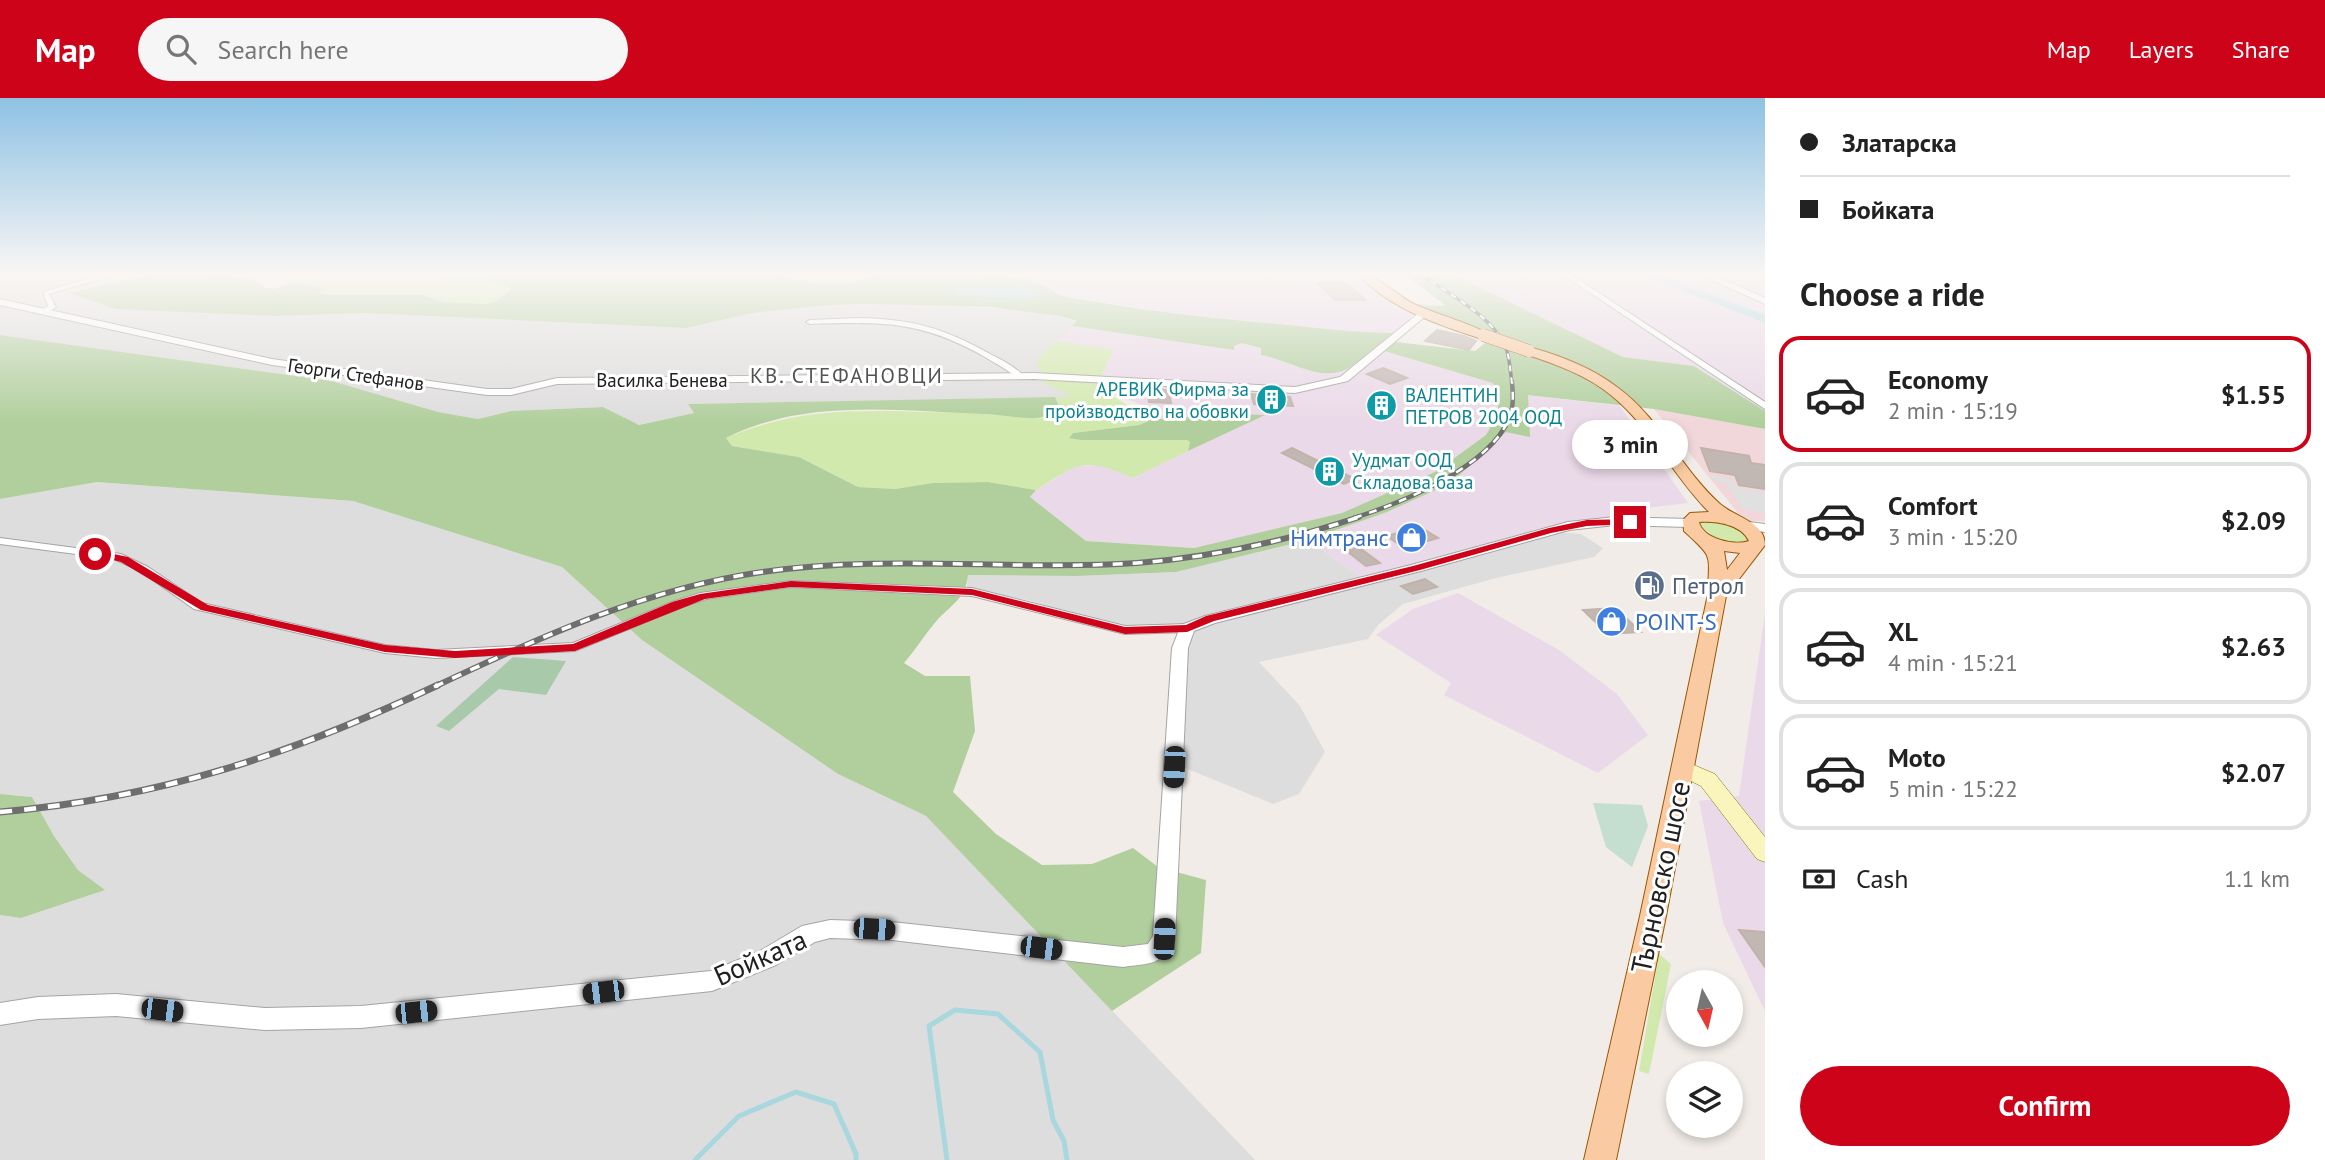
<!DOCTYPE html>
<meta charset="utf-8">
<style>
body{margin:0;font-family:"PT Sans",sans-serif;background:#f6f6f6;color:#222;height:100vh;display:flex;flex-direction:column;font-size:26px;white-space:nowrap}
*{box-sizing:border-box;margin:0}
p{font-size:23px;color:#767676}
.icon{flex:none;width:38px;height:38px;fill:none;stroke:currentColor;stroke-width:2;stroke-linecap:round;stroke-linejoin:round}
.map{position:relative;flex:1;overflow:hidden}
.sheet{display:flex;flex-direction:column;background:#fff;width:560px}
.sheet>*{flex:none}
.top-card{display:grid;align-content:center;height:154px;padding:0 35px;background:#fff}
.needle{width:46px;rotate:172deg}
.tools{position:absolute;left:1666px;top:872px;display:grid;gap:14px}
.tools a{display:grid;place-items:center;width:77px;height:77px;border-radius:50%;background:#fff;box-shadow:0 4px 10px #0003;font-size:35px}
.end{position:absolute;width:32px;height:32px;margin:-16px;border:9px solid #cd031a;background:#fff;box-shadow:0 0 0 4px #fff}
.from{border-radius:50%}
.bubble{position:absolute;height:49px;border-radius:24px;background:#fff;box-shadow:0 4px 10px #0003;font-size:23px;font-weight:600;line-height:49px;text-align:center}
.car{position:absolute;width:21px;height:42px;margin:-21px -10px;border-radius:9px;box-shadow:0 0 5px 2px #0007;background:linear-gradient(#222 24%,#8ab4d8 0 40%,#222 0 76%,#8ab4d8 0 86%,#222 0)}
.top-card b{display:flex;align-items:center;gap:24px;height:66px;font-size:26px}
.top-card b+b{border-top:2px solid #e0e0e0}
.top-card i{width:18px;height:18px;background:#222}
ul{padding:0;list-style:none}
li{display:flex;align-items:center;gap:21px;height:116px;margin:0 14px 10px;padding:0 21px;border:4px solid #e0e0e0;border-radius:21px}
li div{flex:1}
li b{display:block;font-size:26px}
li em{font-style:normal;font-weight:600}
li.on{border-color:#cd031a}
li>.icon{width:63px;height:63px;stroke-width:1.5}
h2{padding:0 35px;font-size:32px;line-height:84px}
.pay{display:flex;align-items:center;gap:18px;height:77px;padding:0 35px;font-size:26px}
.pay p{margin-inline-start:auto}
.primary-button{display:flex;gap:14px;margin-top:auto;padding:14px 35px}
.primary-button a{flex:1;height:80px;border-radius:42px;background:#cd031a;color:#fff;font-size:28px;font-weight:600;line-height:80px;text-align:center}
header{display:flex;align-items:center;gap:42px;box-sizing:border-box;height:98px;padding:0 35px;background:#cd031a;color:#fff}
header strong{font-size:33px}
nav{display:flex;gap:38px;margin-inline-start:auto;font-size:24px}
.search{width:490px;height:63px;background:#f6f6f6;display:flex;align-items:center;gap:18px;box-sizing:border-box;padding:0 24px;border-radius:38px;color:#767676;font-size:26px}
main{display:flex;flex:1;min-height:0}
.map>svg:first-child{display:block}
</style>
<header>
<strong>Map</strong>
<div class="search"><svg class="icon" aria-label="search" viewBox="0 0 24 24"><circle cx="10" cy="10" r="6"/><path d="M15 15l6 6"/></svg>Search here</div>
<nav><a>Map</a><a>Layers</a><a>Share</a></nav>
</header>
<main>
<div class="map">
<svg width="1765" height="1062" viewBox="0 0 1765 1062">
<rect width="100%" height="100%" fill="#f1ece7"/>
<!-- residential -->
<path fill="#dedddd" d="M0 176H156L70 195 115 211 274 218 365 215 686 230 753 215 818 208 893 206 1011 211 1060 218 1077 224 1074 299 688 306 694 315 638 327 603 309 511 313 478 321 438 314 332 283 0 237Z
M205 176H451L433 184 361 185 264 182Z
M97 384 353 403 562 469 642 542 838 676 926 718 1255 1062H0V817L21 820 104 792 78 772 54 738 32 699 0 696V401Z
M1531 432 1581 436 1603 450 1594 459 1496 480 1403 506 1378 527 1368 541 1259 564 1300 608 1325 654 1299 696 1273 706 1185 670 1182 633 1186 552 1170 527 1121 529 1027 502 967 490 968 477 1077 478 1176 474 1308 442 1361 479Z"/>
<!-- commercial -->
<path fill="#f1d7d9" d="M1654 311 1765 331V423H1750L1738 415Z"/>
<!-- industrial -->
<path fill="#ead9e8" d="M1285 176 1300 183 1361 181 1413 217 1396 235H1368L1200 219 1058 197 1052 189 994 177Z
M1452 176H1765V313L1694 268 1623 259Z
M1072 228 1234 252V248L1240 245 1261 250V257L1347 271 1374 250 1493 285 1499 314 1486 337 1435 374 1343 415 1194 450 1086 443 1030 399 1036 392 1076 368 1103 367 1133 380 1197 348 1201 315 1181 321H1161L1144 308 1095 289 1114 253 1056 243Z
M1528 297 1620 308 1688 405 1630 412 1635 419 1591 422 1531 432 1361 479 1308 442 1387 414 1451 385 1506 334Z
M1458 495 1559 552 1617 596 1648 637 1598 675 1444 597 1451 585 1376 537 1413 511Z
M1765 515V913L1723 825 1699 703 1739 698Z"/>
<!-- farmland -->
<path fill="#efeed3" d="M774 176H878L862 184 812 185 799 184Z"/>
<!-- grass -->
<path fill="#d2e9ae" d="M451 176H496L492 181 495 185 512 191 495 203 486 206 444 204 422 197H330L316 195 325 189 298 184H433Z
M1056 243 1114 252 1096 289C1110 295 1121 304 1134 311L1144 308 1161 321H1153L1139 327 1073 335 1069 339 1081 342H1187L1190 344 1188 353 1133 380C1083 358 1080 365 1036 392L988 384 933 385 895 391 858 389 799 359 732 348 726 340C797 310 855 312 930 314 966 315 1001 315 1037 320L1058 306 1055 299H1072L1041 283 1037 262Z
M1703 423C1722 422 1737 427 1750 441L1749 444C1728 446 1712 443 1698 427Z
M1659 856 1671 866 1649 976 1639 973Z"/>
<!-- forest -->
<path fill="#b1cf9d" d="M156 176H205L251 181 266 190 274 191 293 184 326 190 317 195 330 197H422L444 204 486 206 496 203 512 191 495 185 492 181 496 176H774C802 185 852 192 878 176 916 176 1036 169 1058 197 1131 211 1204 220 1278 226 1317 230 1357 235 1396 235V244L1475 253 1485 245 1402 205C1418 204 1429 210 1445 207L1404 176H1452L1623 259 1694 268 1765 313V331L1654 311 1528 297 1530 339 1506 334 1451 385 1387 414 1308 442 1176 474 1077 478 968 477C966 499 953 506 938 521 926 535 916 551 904 565L925 578H970L975 633 953 694 996 736 1042 767 1092 766 1133 750 1158 769 1206 782 1201 855 1112 913 926 718 838 676 642 542 562 469 353 403 97 384 0 401V237L332 283 438 314 478 321 511 313 603 309 639 327 694 315 688 306 1055 299 1058 306C1053 313 1045 319 1036 320 1024 321 998 316 983 316 899 313 804 300 726 340L732 348 799 359 858 389 895 391 933 385 988 384 1036 392 1030 399 1086 443 1194 450 1342 415 1435 374 1486 337 1499 314 1493 285 1374 250C1365 257 1357 265 1347 271 1320 285 1289 261 1261 257V250L1241 245 1234 248V252L1072 228 1077 223 1060 218 990 209 865 206 818 208 753 215 686 230 365 215 274 218 115 211 69 195Z
M1201 315 1265 317 1188 353 1190 344 1187 342H1081L1069 340 1073 335 1139 327 1153 321H1181Z
M0 696 32 699 54 738 78 772 105 792 21 820 0 817Z"/>
<!-- wetland -->
<path fill="#c4decf" d="M1593 705 1642 707 1648 728 1632 769 1606 749Z"/>
<!-- cemetery -->
<path fill="#a8c9aa" d="M513 559 566 563 546 597 499 591 449 633 436 628Z"/>
<!-- parking -->
<path fill="#e0e0e0" d="M1707 376 1729 380 1736 388 1765 394V415L1743 411 1727 386 1715 383Z"/>
<!-- water -->
<path fill="#a8d7dd" d="M1024 189 1046 194 1026 201 954 197 963 190Z"/>
<g fill="none" stroke-linecap="round" stroke-linejoin="round">
<!-- stream -->
<path stroke="#a8d7dd" stroke-width="5" d="M695 1062 739 1018 796 994 834 1006 856 1056V1062
M947 1062 929 928 955 912 998 916 1040 954 1053 1022 1064 1043 1067 1062"/>
<!-- river -->
<path fill="#a8d7dd" fill-rule="evenodd" d="M1641 176H1657L1765 217V225Z"/>
</g>
<!-- building -->
<path fill="#c1b8b3" stroke="#c2b2a9" stroke-width="2" d="M1318 185H1347L1365 202H1335Z
M1437 232 1464 238 1476 243 1469 252 1425 243Z
M1383 270 1407 280 1390 286 1367 276Z
M1147 291 1168 292 1171 305 1149 304Z
M1251 296 1290 299 1293 308 1254 306Z
M1292 350 1314 361 1355 381 1344 386 1282 355Z
M1701 350 1749 358 1751 365 1765 367V391L1739 387 1735 377 1710 373Z
M1420 429 1438 440 1404 450 1387 438Z
M1349 442 1380 465 1366 468 1335 444Z
M1425 481 1437 489 1413 496 1401 488Z
M1615 510 1641 534 1608 536 1583 512Z
M1739 832 1765 834V869Z"/>
<g fill="none" stroke-linecap="round" stroke-linejoin="round">
<defs>
<path id="minor" d="M105 176H117L49 196 56 209 45 216 38 214 48 208 43 194Z
M1562 176H1570L1765 304V311Z
M858 220C913 221 944 230 992 257 1004 263 1015 269 1024 278L1017 280C1007 271 996 266 985 259 920 222 882 224 810 226L806 224 810 222Z
M0 440 121 456 148 469 202 505 385 547 436 552 573 545 672 504 700 495 791 483 972 490 1125 528 1187 526 1193 530 1187 534 1125 536 972 498 791 489 706 501 680 510 575 553 436 560 385 555 194 511 140 473 114 461 0 446Z"/>
<path id="tertiary" d="M1699 176H1711L1765 200V206Z
M0 201 272 261 487 291H511L557 280 1034 275 1295 289 1340 279 1420 214 1428 216 1348 283 1295 295 1034 281 557 286 511 297H487L272 267 0 207Z
M1615 419 1689 421 1696 425 1689 429 1615 427 1569 432 1421 473 1215 525 1194 533 1188 550 1175 841C1162 868 1150 865 1123 869L892 842 830 840 815 844 776 867 712 893 361 930 265 932 116 918 38 921 0 927V905L38 899 116 896 265 910 361 908 711 873 760 853 802 828 830 822 892 824 1123 849 1148 846 1153 838 1172 550 1181 527 1205 518 1411 467 1568 424Z
M1741 423 1765 426V434L1736 430 1734 427 1736 424Z"/>
<path id="secondary" d="M1682 662 1715 676 1765 739V764L1757 761 1701 688 1675 675 1672 670 1675 665Z"/>
<path id="primary" d="M1358 176C1378 176 1396 197 1414 206 1432 215 1477 227 1489 237L1479 240C1436 226 1389 210 1358 176Z
M1529 249C1559 257 1592 270 1617 289 1660 320 1681 371 1720 406 1735 419 1765 424 1765 447L1726 498 1666 818 1616 1062H1584L1640 818 1708 496C1709 454 1714 461 1684 433L1683 422 1690 415 1709 414C1673 378 1651 330 1612 298 1587 277 1555 266 1525 256V250ZM1699 424C1716 423 1741 426 1749 443 1734 448 1703 441 1699 424ZM1724 453 1740 455 1727 472Z"/>
</defs>
<!-- minor casing -->
<use href="#minor" stroke="#a4a4a4" stroke-width="2"/>
<!-- tertiary casing -->
<use href="#tertiary" stroke="#a4a4a4" stroke-width="2"/>
<!-- secondary casing -->
<use href="#secondary" stroke="#787807" stroke-width="1"/>
<!-- primary casing -->
<use href="#primary" stroke="#9a5702" stroke-width="2"/>
<!-- minor -->
<use href="#minor" fill="#fff" fill-rule="evenodd"/>
<!-- tertiary -->
<use href="#tertiary" fill="#fff" fill-rule="evenodd"/>
<!-- secondary -->
<use href="#secondary" fill="#f9f5bd" fill-rule="evenodd"/>
<!-- primary -->
<use href="#primary" fill="#facba2" fill-rule="evenodd"/>
<defs>
<path id="rail-far3" d="M1421 176C1448 196 1489 216 1505 247 1510 259 1510 273 1512 285"/>
<path id="rail-far2" d="M1354 420C1401 405 1488 370 1509 321 1514 309 1513 296 1512 284"/>
<path id="rail-far1" d="M434 589C540 539 645 491 762 474 886 456 1012 473 1137 465 1214 459 1286 443 1359 419"/>
<path id="rail" d="M0 714C161 700 292 656 438 587"/>
</defs>
<!-- rail-far3 casing -->
<use href="#rail-far3" stroke="#6e6e6e" stroke-width="3.5"/>
<!-- rail-far2 casing -->
<use href="#rail-far2" stroke="#6e6e6e" stroke-width="4.5"/>
<!-- rail-far1 casing -->
<use href="#rail-far1" stroke="#6e6e6e" stroke-width="6"/>
<!-- rail casing -->
<use href="#rail" stroke="#6e6e6e" stroke-width="7"/>
<!-- rail-far3 -->
<use href="#rail-far3" stroke="#fff" stroke-width="2" stroke-dasharray="6" stroke-linecap="butt"/>
<!-- rail-far2 -->
<use href="#rail-far2" stroke="#fff" stroke-width="2.5" stroke-dasharray="8" stroke-linecap="butt"/>
<!-- rail-far1 -->
<use href="#rail-far1" stroke="#fff" stroke-width="3.5" stroke-dasharray="10" stroke-linecap="butt"/>
<!-- rail -->
<use href="#rail" stroke="#fff" stroke-width="4.5" stroke-dasharray="12" stroke-linecap="butt"/>
<defs>
<path id="primary-bridge" d="M1483 237 1529 253"/>
</defs>
<!-- primary-bridge casing -->
<use href="#primary-bridge" stroke="#9a5702" stroke-width="13" stroke-linecap="butt"/>
<!-- primary-bridge -->
<use href="#primary-bridge" stroke="#facba2" stroke-width="12"/>
</g>
<!-- sky -->
<linearGradient id="sky" x2="0" y2="1"><stop stop-color="#8ec2e4"/><stop offset="0.54" stop-color="#f9f6f4"/><stop offset="1" stop-color="#f9f6f4" stop-opacity="0"/></linearGradient>
<rect width="1765" height="325" fill="url(#sky)"/>
<!-- route -->
<path fill="#cd031a" d="M1630 421H1634V426L1587 428 1551 435 1420 472 1214 523 1187 534 1125 536 972 497 791 489 705 501 575 553 455 560 385 554 201 512 121 464 90 456 95 452 128 459 208 507 385 547 455 553 573 546 672 504 700 496 791 483 972 491 1125 529 1186 527 1206 518 1413 468 1549 430 1587 422Z"/>
<!-- icons -->
<defs>
<symbol id="building-disc" viewBox="-11 -11 22 22"><circle r="9.5" fill="#0f9aa8" stroke="#fff"/><path d="M-4-6H4V6H1V3H-1V6H-4ZM-2.5-4.3h1.7v1.8h-1.7ZM.8-4.3h1.7v1.8H.8ZM-2.5-1h1.7V.8h-1.7ZM.8-1h1.7V.8H.8Z" fill="#fff"/></symbol>
<symbol id="shop-disc" viewBox="-11 -11 22 22"><circle r="9.5" fill="#3f7fe0" stroke="#fff"/><path d="M-5-2.5h2.3a2.7 3.5 0 0 1 5.4 0H5L5.5 6h-11ZM-1.5-2.5h3a1.5 2.3 0 0 0-3 0Z" fill="#fff"/></symbol>
<symbol id="fuel-disc" viewBox="-11 -11 22 22"><circle r="9.5" fill="#5c6f8a" stroke="#fff"/><path d="M-5.5-6h7V0h2V4h1.3V-2.5L3-4.5l.8-.8L6-3V5H2.5V1h-1V6h-7ZM-4.2-4.7v3.2H.2V-4.7Z" fill="#fff"/></symbol>
</defs>
<g fill-rule="evenodd">
<use href="#building-disc" x="1254" y="284" width="35" height="35"/>
<use href="#building-disc" x="1364" y="290" width="35" height="35"/>
<use href="#building-disc" x="1312" y="356" width="35" height="35"/>
<use href="#shop-disc" x="1394" y="422" width="35" height="35"/>
<use href="#fuel-disc" x="1632" y="470" width="35" height="35"/>
<use href="#shop-disc" x="1594" y="506" width="35" height="35"/>
</g>
<g text-anchor="middle" dominant-baseline="central" stroke-width="6" stroke-linejoin="round" paint-order="stroke">
<!-- far-street labels -->
<g font-size="19" fill="#202020" stroke="#fff">
<text transform="translate(356 276) rotate(8)">Георги Стефанов</text>
<text x="662" y="282">Василка Бенева</text>
</g>
<!-- far-culture labels -->
<g font-size="19" fill="#0d838f" stroke="#fff" text-anchor="start">
<text x="1249" y="291" text-anchor="end">АРЕВИК Фирма за<tspan x="1249" dy="22">пройзводство на обовки</tspan></text>
<text x="1405" y="297">ВАЛЕНТИН<tspan x="1405" dy="22">ПЕТРОВ 2004 ООД</tspan></text>
<text x="1352" y="362">Уудмат ООД<tspan x="1352" dy="22">Складова база</tspan></text>
</g>
<!-- far-neighbourhood labels -->
<g font-size="21" letter-spacing="2" fill="#535353" stroke="#fff">
<text x="847" y="277">КВ. СТЕФАНОВЦИ</text>
</g>
<!-- shop labels -->
<g font-size="23" fill="#366cbe" stroke="#fff" text-anchor="end">
<text x="1389" y="439">Нимтранс</text>
<text x="1635" y="523" text-anchor="start">POINT-S</text>
</g>
<!-- service labels -->
<g font-size="23" fill="#4e5e75" stroke="#fff" text-anchor="start">
<text x="1672" y="487">Петрол</text>
</g>
<!-- near-street labels -->
<g font-size="28" fill="#202020" stroke="#fff">
<text transform="translate(1660 779) rotate(-78)">Търновско шосе</text>
<text transform="translate(760 859) rotate(-24)">Бойката</text>
</g>
</g>
</svg>
<div class="tools">
<a><svg class="needle" viewBox="-14 -14 28 28"><path d="M0-13l5 13h-10z" fill="#e53935"/><path d="M0 13l5-13h-10z" fill="#767676"/></svg></a>
<a><svg class="icon" aria-label="layers" viewBox="0 0 24 24"><path d="M12 4l9 5-9 5-9-5zM3 14l9 5 9-5"/></svg></a>
</div>
<i class="end from" style="left:95px;top:456px"></i>
<i class="end" style="left:1630px;top:424px"></i>
<div class="bubble" style="left:1572px;top:322px;width:116px">3 min</div>
<i class="car" style="left:1174px;top:669px;rotate:183deg"></i>
<i class="car" style="left:874px;top:831px;rotate:94deg"></i>
<i class="car" style="left:1164px;top:841px;rotate:3deg"></i>
<i class="car" style="left:1041px;top:850px;rotate:97deg"></i>
<i class="car" style="left:603px;top:894px;rotate:263deg"></i>
<i class="car" style="left:162px;top:912px;rotate:97deg"></i>
<i class="car" style="left:416px;top:914px;rotate:84deg"></i>
</div>
<section class="sheet">
<div class="top-card">
<b><i class="from"></i>Златарска</b>
<b><i></i>Бойката</b>
</div>
<h2>Choose a ride</h2>
<ul>
<li class="on"><svg class="icon" aria-label="car" viewBox="0 0 24 24"><path d="M5 17H2v-5l4-1 3-4h7l3 4 3 1v5h-3M9 17h6M6 11h13"/><circle cx="7" cy="17" r="2"/><circle cx="17" cy="17" r="2"/></svg><div><b>Economy</b><p>2 min · 15:19</p></div><em>$1.55</em></li>
<li><svg class="icon" aria-label="car" viewBox="0 0 24 24"><path d="M5 17H2v-5l4-1 3-4h7l3 4 3 1v5h-3M9 17h6M6 11h13"/><circle cx="7" cy="17" r="2"/><circle cx="17" cy="17" r="2"/></svg><div><b>Comfort</b><p>3 min · 15:20</p></div><em>$2.09</em></li>
<li><svg class="icon" aria-label="car" viewBox="0 0 24 24"><path d="M5 17H2v-5l4-1 3-4h7l3 4 3 1v5h-3M9 17h6M6 11h13"/><circle cx="7" cy="17" r="2"/><circle cx="17" cy="17" r="2"/></svg><div><b>XL</b><p>4 min · 15:21</p></div><em>$2.63</em></li>
<li><svg class="icon" aria-label="car" viewBox="0 0 24 24"><path d="M5 17H2v-5l4-1 3-4h7l3 4 3 1v5h-3M9 17h6M6 11h13"/><circle cx="7" cy="17" r="2"/><circle cx="17" cy="17" r="2"/></svg><div><b>Moto</b><p>5 min · 15:22</p></div><em>$2.07</em></li>
</ul>
<div class="pay"><svg class="icon" aria-label="cash" viewBox="0 0 24 24"><path d="M3 7h18v10H3z"/><circle cx="12" cy="12" r="2"/></svg>Cash<p>1.1 km</p></div>
<div class="primary-button"><a>Confirm</a></div>
</section>
</main>
